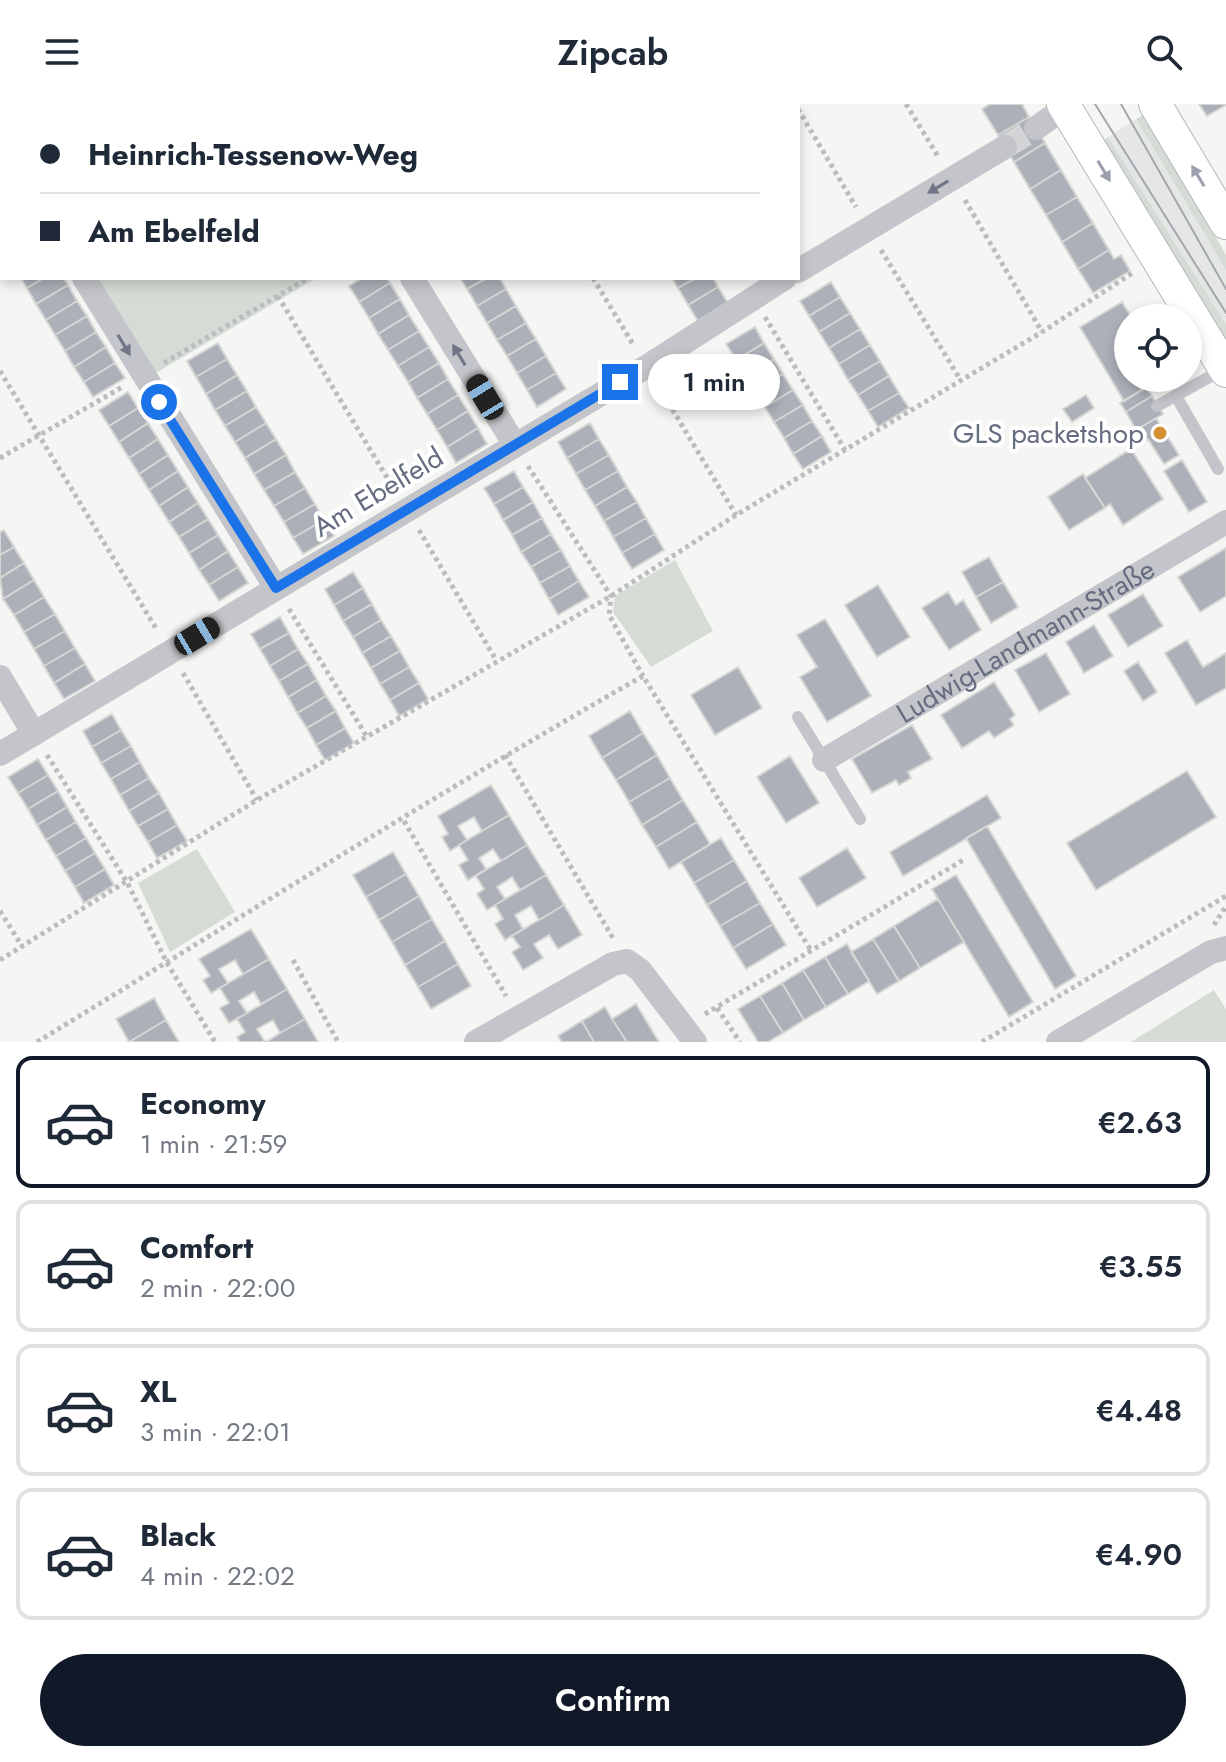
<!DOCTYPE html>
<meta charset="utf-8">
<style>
body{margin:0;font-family:Jost,sans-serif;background:#f6f6f7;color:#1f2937;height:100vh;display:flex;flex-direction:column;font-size:30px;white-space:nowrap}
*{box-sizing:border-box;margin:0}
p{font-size:26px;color:#747a83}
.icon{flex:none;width:44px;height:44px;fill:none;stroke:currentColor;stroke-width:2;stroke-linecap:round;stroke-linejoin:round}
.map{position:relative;height:938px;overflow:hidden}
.sheet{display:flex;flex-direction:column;background:#fff;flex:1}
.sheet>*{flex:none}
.top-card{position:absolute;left:0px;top:0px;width:800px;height:176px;box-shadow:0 4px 12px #0003;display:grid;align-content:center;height:176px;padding:0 40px;background:#fff}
.buttons{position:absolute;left:1114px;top:200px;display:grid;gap:16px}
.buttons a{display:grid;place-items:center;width:88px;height:88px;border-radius:50%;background:#fff;box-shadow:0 4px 12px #0003;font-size:40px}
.end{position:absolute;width:36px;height:36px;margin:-18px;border:10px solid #1a73e8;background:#fff;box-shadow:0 0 0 4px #fff}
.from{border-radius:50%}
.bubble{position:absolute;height:56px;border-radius:28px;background:#fff;box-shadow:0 4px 12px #0003;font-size:26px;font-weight:600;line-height:56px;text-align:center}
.car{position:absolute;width:24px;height:48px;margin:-24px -12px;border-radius:10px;box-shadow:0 0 6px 2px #0007;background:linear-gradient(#222 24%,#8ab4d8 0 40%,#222 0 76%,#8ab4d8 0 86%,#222 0)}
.top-card b{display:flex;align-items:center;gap:28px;height:76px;font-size:30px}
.top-card b+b{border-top:2px solid #e0e1e3}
.top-card i{width:20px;height:20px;background:#1f2937}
ul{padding:14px 0 0;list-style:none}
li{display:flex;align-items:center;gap:24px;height:132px;margin:0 16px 12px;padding:0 24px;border:4px solid #e0e1e3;border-radius:16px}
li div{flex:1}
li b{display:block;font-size:30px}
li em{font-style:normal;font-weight:600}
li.selected{border-color:#111827}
li>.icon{width:72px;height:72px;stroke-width:1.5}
.button{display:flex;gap:16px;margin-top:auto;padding:16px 40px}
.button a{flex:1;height:92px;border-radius:48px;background:#111827;color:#fff;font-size:32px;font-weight:600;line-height:92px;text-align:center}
header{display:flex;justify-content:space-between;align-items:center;height:104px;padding:0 40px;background:#fff;font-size:36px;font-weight:600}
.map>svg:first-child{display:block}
</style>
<header><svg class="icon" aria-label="menu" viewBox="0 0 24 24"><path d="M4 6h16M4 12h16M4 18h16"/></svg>Zipcab<svg class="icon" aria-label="search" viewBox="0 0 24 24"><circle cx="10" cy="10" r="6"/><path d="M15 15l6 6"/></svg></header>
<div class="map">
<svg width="1226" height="938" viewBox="0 0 1226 938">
<rect width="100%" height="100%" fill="#f5f6f3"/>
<!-- built -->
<path fill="#e5e6e6" d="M1136 15 1226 166V220L1108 33Z"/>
<!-- green -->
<path fill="#d5dcd5" d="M64 0H294L296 2H60Z
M1146 9 1226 151V166L1136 15Z
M1108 33 1226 220V242L1100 38Z
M95 174H317L154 270Z
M675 456 713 527 651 563 613 508 615 492Z
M197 745 235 808 170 848 138 779Z
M1214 886 1226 905V938H1131Z"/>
<!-- building -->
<path fill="#acb0b8" stroke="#d6d7d5" stroke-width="2" d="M990 0H1022L1029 13 998 31 982 5Z
M1199 0H1226V1L1207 12Z
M1029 13 1045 39 1014 58 998 31Z
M1045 39 1061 66 1030 85 1014 58Z
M1061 66 1077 93 1046 111 1030 85Z
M1077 93 1093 119 1062 138 1046 111Z
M1093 119 1109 146 1078 165 1062 138Z
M1109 146 1114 155 1121 151 1130 167 1093 189 1078 165Z
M21 174H44L27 184Z
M44 174H63L68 181 36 200 27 184Z
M362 174H387L390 179 359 198 349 182Z
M460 174H487L467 185Z
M487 174H500L506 185 477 202 467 185Z
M672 174H696L678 184Z
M696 174H713L718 183 688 201 678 184Z
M831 178 840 193 809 212 800 197Z
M390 179 400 195 369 214 359 198Z
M68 181 77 197 46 216 36 200Z
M718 183 728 199 698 217 688 201Z
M506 185 516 202 487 219 477 202Z
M840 193 850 209 819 228 809 212Z
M400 195 409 211 378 230 369 214Z
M77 197 87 212 55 231 46 216Z
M1122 198 1132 214H1128V274H1162L1124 297 1080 223Z
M516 202 526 219 497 236 487 219Z
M850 209 860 225 829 244 819 228Z
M409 211 419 227 388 246 378 230Z
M87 212 96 228 65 247 55 231Z
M526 219 536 235 507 252 497 236Z
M755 223 764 239 736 256 726 240Z
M860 225 870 241 839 260 829 244Z
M419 227 429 243 398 262 388 246Z
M96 228 106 243 74 263 65 247Z
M536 235 546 252 517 269 507 252Z
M218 239 227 255 196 273 187 257Z
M764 239 774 255 745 272 736 256Z
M870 241 880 257 848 276 839 260Z
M106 243 115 259 84 278 74 263Z
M429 243 439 259 408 278 398 262Z
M546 252 556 269 527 286 517 269Z
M227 255 237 271 206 290 196 273Z
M774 255 783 270 755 287 745 272Z
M880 257 889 272 858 291 848 276Z
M115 259 125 274 93 293 84 278Z
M439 259 448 275 417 294 408 278Z
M556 269 566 285 537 303 527 286Z
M783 270 793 286 765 303 755 287Z
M237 271 247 287 215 306 206 290Z
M889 272 899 289 868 307 858 291Z
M448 275 458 291 427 310 417 294Z
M1146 283 1152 292 1126 308 1120 299Z
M793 286 803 301 774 318 765 303Z
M247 287 256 303 225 322 215 306Z
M128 288 138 304 109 322 99 306Z
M899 289 909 304 878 323 868 307Z
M458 291 468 307 437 326 427 310Z
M1086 291 1094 304 1072 318 1063 305Z
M1152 292 1163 310 1136 326 1126 308Z
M803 301 812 317 784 334 774 318Z
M256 303 266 319 235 338 225 322Z
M138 304 148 319 119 338 109 322Z
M468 307 478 324 447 343 437 326Z
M1156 314 1179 351 1164 360 1148 335 1143 338 1136 326Z
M812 317 822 332 793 350 784 334Z
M148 319 158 335 129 354 119 338Z
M266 319 276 335 245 354 235 338Z
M590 319 599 335 567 354 558 338Z
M478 324 487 340 456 359 447 343Z
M822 332 831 348 803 365 793 350Z
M158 335 168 351 139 370 129 354Z
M276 335 286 351 254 370 245 354Z
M599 335 609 351 576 370 567 354Z
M1131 345 1163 395 1123 421 1110 400 1105 404 1085 374Z
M168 351 178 367 149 386 139 370Z
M286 351 295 368 264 386 254 370Z
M609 351 618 367 585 386 576 370Z
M1182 356 1207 398 1189 408 1164 367Z
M178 367 188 383 159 402 149 386Z
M514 367 523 383 494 400 484 384Z
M618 367 627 383 595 402 585 386Z
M295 368 305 384 274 402 264 386Z
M1083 370 1105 404 1069 426 1048 393Z
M188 383 198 399 169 418 159 402Z
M523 383 533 398 503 416 494 400Z
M627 383 637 398 604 417 595 402Z
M305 384 315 400 284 418 274 402Z
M533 398 542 414 512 431 503 416Z
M637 398 646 414 613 433 604 417Z
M198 399 208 415 179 433 169 418Z
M315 400 324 416 293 434 284 418Z
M542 414 551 430 521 448 512 431Z
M646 414 655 430 622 449 613 433Z
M208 415 218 431 189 449 179 433Z
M324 416 334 432 303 450 293 434Z
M4 426 14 443 0 451V428Z
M551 430 561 446 531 463 521 448Z
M655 430 664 446 632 465 622 449Z
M218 431 228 447 199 466 189 449Z
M14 443 24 459 0 474V451Z
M1226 444V492L1200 508 1178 473Z
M561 446 570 462 540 479 531 463Z
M228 447 238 463 209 481 199 466Z
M989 453 1003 478 976 493 962 468Z
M24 459 34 476 3 495 0 474Z
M570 462 579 477 549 495 540 479Z
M238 463 248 479 219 497 209 481Z
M353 468 363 484 334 501 325 485Z
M34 476 44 493 14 511 3 495Z
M579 477 589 493 558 511 549 495Z
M1003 478 1018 503 991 519 976 493Z
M878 481 910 533 877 553 845 501Z
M363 484 372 500 343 517 334 501Z
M948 488 956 501 963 496 981 526 949 546 922 504Z
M1143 490 1163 522 1128 543 1108 511Z
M44 493 55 510 24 528 14 511Z
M372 500 381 516 353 533 343 517Z
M55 510 65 527 34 545 24 528Z
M280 513 289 529 260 545 251 530Z
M825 515 871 592 827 618 800 573 817 563 797 531Z
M381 516 391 532 362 549 353 533Z
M1094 521 1113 552 1084 569 1066 538Z
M65 527 75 544 44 562 34 545Z
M289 529 298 545 270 562 260 545Z
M391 532 400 547 371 564 362 549Z
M1187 536 1203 563 1226 549V584L1196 601 1165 549Z
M75 544 85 560 54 579 44 562Z
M298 545 308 560 279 577 270 562Z
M400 547 409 563 380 580 371 564Z
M1046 549 1070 590 1039 608 1015 566Z
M1138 558 1157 588 1143 597 1124 567Z
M85 560 95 577 64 595 54 579Z
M308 560 317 576 288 593 279 577Z
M409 563 419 579 390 596 380 580Z
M738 563 762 604 715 631 691 591Z
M317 576 326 592 297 609 288 593Z
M994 578 1015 611 1010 615 1014 621 994 634 989 627 962 644 941 611Z
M419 579 428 595 399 612 390 596Z
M326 592 336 607 307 624 297 609Z
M336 607 345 624 316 641 307 624Z
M630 607 643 629 602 654 589 632Z
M112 610 121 626 92 643 83 627Z
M912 621 932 655 908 668 911 674 899 681 896 676 872 689 852 655Z
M345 624 354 639 325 656 316 641Z
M121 626 131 642 101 659 92 643Z
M643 629 657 651 616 676 602 654Z
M131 642 140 658 111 675 101 659Z
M657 651 670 674 629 698 616 676Z
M790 652 819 699 786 719 757 673Z
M38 655 48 671 18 689 8 673Z
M140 658 149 674 120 691 111 675Z
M1187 667 1216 713 1096 786 1067 739Z
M48 671 58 687 28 705 18 689Z
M149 674 159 689 129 707 120 691Z
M670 674 683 696 642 721 629 698Z
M491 681 509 711 482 727 474 713 458 722 467 736 450 747 442 733 448 730 438 712Z
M58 687 67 703 37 721 28 705Z
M159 689 168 705 138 722 129 707Z
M987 691 1001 714 903 772 890 748Z
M683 696 697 718 656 743 642 721Z
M67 703 76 718 46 736 37 721Z
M168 705 177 721 148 738 138 722Z
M509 711 527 741 501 757 493 745 479 754 486 765 468 776 459 761 468 756 459 741Z
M76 718 86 734 56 752 46 736Z
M697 718 710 740 669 765 656 743Z
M177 721 187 737 157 754 148 738Z
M987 722 1076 872 1055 885 966 734Z
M86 734 95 749 65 767 56 752Z
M721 734 734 756 694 779 681 758Z
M527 741 546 771 520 786 512 773 497 783 505 795 487 806 477 790 484 785 476 772Z
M847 744 866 774 817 803 799 774Z
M393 748 406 770 366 793 353 771Z
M95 749 105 765 75 783 65 767Z
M734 756 747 777 707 801 694 779Z
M105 765 114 781 84 799 75 783Z
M406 770 419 792 379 816 366 793Z
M546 771 564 801 539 816 531 802 515 811 523 825 505 836 495 820 503 815 495 801Z
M956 771 1033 898 1009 913 932 785Z
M747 777 760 799 720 822 707 801Z
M419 792 432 815 392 838 379 816Z
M938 795 964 838 920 864 894 822Z
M760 799 773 820 733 844 720 822Z
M564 801 582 831 558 845 549 831 534 840 543 854 523 866 512 848 520 843 512 832Z
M432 815 445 837 405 861 392 838Z
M773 820 786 841 746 865 733 844Z
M894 822 920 864 899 877 873 835Z
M251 825 269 855 243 870 235 856 219 865 228 879 211 889 203 876 210 872 199 855Z
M873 835 899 877 877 890 851 848Z
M445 837 458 860 418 883 405 861Z
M847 840 869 877 848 890 825 853Z
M825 853 848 890 826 903 803 866Z
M269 855 287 885 261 900 254 888 239 897 247 909 229 919 220 904 229 899 220 884Z
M458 860 471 882 431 905 418 883Z
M803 866 826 903 804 916 782 879Z
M782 879 804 916 783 929 760 892Z
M287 885 305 915 280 929 273 916 257 925 265 938H240L237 933 245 928 237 915Z
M760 892 783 929 768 938H758L738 905Z
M154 894 166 916 129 938 116 915Z
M636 900 659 938H627L612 915Z
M605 903 612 915 627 938H594L582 917Z
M305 915 318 938H266L280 929Z
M166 916 179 938H129Z
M582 917 594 938H562L558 932Z"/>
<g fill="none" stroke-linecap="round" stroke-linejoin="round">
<!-- minor-tunnel -->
<path stroke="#d2d4d6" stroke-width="24" stroke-dasharray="24 12" stroke-linecap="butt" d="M1005 43 1036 24"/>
<defs>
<path id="secondary" d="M1063 0 1226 267
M1155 0 1226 119"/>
</defs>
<!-- secondary casing -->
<use href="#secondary" stroke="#b6b8be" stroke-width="34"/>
<!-- path -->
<path stroke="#bbbcbf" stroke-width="5" stroke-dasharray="4 4" stroke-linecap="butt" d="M489 0 490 2
M795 0 796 2
M906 0 939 54
M63 2 66 0
M584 2 587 0
M798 5 856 103
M965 96 1042 228
M881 146 960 275
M593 174 634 242
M278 192 395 387
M765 213 845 346
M164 259 308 174
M0 267 157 526
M660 285 736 411
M0 354 124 282
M528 362 611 492 609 511 643 572
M419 426 496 556
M289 505 367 633
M183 569 257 696
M47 651 128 780 167 859 215 938
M505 651 614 836
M404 717 506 892
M0 807 22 842
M1214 821 1226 802
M0 856 257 696 611 492 736 411 1042 228 1134 168
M293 856 338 938
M717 904 740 938
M705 910 965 755
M37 938C238 815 438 689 643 572L810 845
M982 938 1226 792"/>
<!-- service -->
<path stroke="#c4c5ca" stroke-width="12" d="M1176 292 1218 365
M1157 302 1222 266
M798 613 860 715"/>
<!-- minor -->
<g stroke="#c4c5ca" stroke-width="24">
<path d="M306 0 307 2"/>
<path d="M634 0 635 2"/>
<path d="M1036 24 1070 0"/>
<path d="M0 35 2 38"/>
<path d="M798 167 1005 43"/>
<path d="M84 174 276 484"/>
<path d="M412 174 515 341"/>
<path d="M0 573 34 630"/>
<path d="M0 650 646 263 785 174"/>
<path id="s1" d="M824 656 1226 418"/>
<path d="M476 938 613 860 627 857 640 866 695 938"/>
<path d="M1058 938 1211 848 1226 844"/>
</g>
<!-- secondary -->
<use href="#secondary" stroke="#fff" stroke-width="32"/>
<!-- tram -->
<path stroke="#a4a7ae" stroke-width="2" d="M1095 0 1226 209
M1121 0 1226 185"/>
</g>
<!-- one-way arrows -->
<defs><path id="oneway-solid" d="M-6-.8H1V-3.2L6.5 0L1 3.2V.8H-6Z" transform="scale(2)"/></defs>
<g fill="#9ca0ad">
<use href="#oneway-solid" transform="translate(1104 67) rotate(59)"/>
<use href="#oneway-solid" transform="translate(1198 72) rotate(-121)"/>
</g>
<g fill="#707688">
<use href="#oneway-solid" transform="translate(938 83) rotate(149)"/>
<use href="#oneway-solid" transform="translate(124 241) rotate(59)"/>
<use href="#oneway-solid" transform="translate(459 251) rotate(-121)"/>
</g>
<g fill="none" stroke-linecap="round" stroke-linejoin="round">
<!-- route -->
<path stroke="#1a73e8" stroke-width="10" d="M159 298 276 484 620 278"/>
</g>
<!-- markers -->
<circle fill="#d68f32" stroke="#fff" stroke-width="3" cx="1160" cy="329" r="8"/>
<g text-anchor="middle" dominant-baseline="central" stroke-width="8" stroke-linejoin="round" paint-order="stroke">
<!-- poi labels -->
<g font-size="28" fill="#676d81" stroke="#fff" text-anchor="end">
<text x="1144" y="329">GLS packetshop</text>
</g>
<!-- street labels -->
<g font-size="28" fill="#676d81" stroke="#fff">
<text transform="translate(378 388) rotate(-31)">Am Ebelfeld</text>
<text stroke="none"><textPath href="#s1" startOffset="234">Ludwig-Landmann-Straße</textPath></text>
</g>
</g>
</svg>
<div class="buttons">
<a><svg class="icon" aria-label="locate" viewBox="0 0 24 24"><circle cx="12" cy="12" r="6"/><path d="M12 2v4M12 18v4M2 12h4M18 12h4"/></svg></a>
</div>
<i class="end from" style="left:159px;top:298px"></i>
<i class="end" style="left:620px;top:278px"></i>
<div class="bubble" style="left:648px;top:250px;width:132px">1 min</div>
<i class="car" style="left:485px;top:293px;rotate:329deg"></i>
<i class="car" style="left:197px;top:532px;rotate:59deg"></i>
<div class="top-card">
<b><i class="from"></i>Heinrich-Tessenow-Weg</b>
<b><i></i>Am Ebelfeld</b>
</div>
</div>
<section class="sheet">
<ul>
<li class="selected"><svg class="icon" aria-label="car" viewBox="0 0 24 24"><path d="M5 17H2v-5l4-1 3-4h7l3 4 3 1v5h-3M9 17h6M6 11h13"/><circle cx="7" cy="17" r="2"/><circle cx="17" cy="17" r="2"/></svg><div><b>Economy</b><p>1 min · 21:59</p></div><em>€2.63</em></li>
<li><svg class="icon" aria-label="car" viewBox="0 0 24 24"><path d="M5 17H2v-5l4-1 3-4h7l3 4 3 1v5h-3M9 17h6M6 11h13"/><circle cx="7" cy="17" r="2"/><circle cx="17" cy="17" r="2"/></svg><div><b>Comfort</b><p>2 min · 22:00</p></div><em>€3.55</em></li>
<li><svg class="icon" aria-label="car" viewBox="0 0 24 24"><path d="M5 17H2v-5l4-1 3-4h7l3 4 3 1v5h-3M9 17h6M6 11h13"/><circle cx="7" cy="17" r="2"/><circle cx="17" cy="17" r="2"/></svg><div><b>XL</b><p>3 min · 22:01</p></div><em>€4.48</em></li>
<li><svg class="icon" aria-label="car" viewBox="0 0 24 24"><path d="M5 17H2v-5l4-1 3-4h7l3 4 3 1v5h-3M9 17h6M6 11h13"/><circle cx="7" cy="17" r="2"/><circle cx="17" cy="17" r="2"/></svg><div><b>Black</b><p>4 min · 22:02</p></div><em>€4.90</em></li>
</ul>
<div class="button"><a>Confirm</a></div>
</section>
